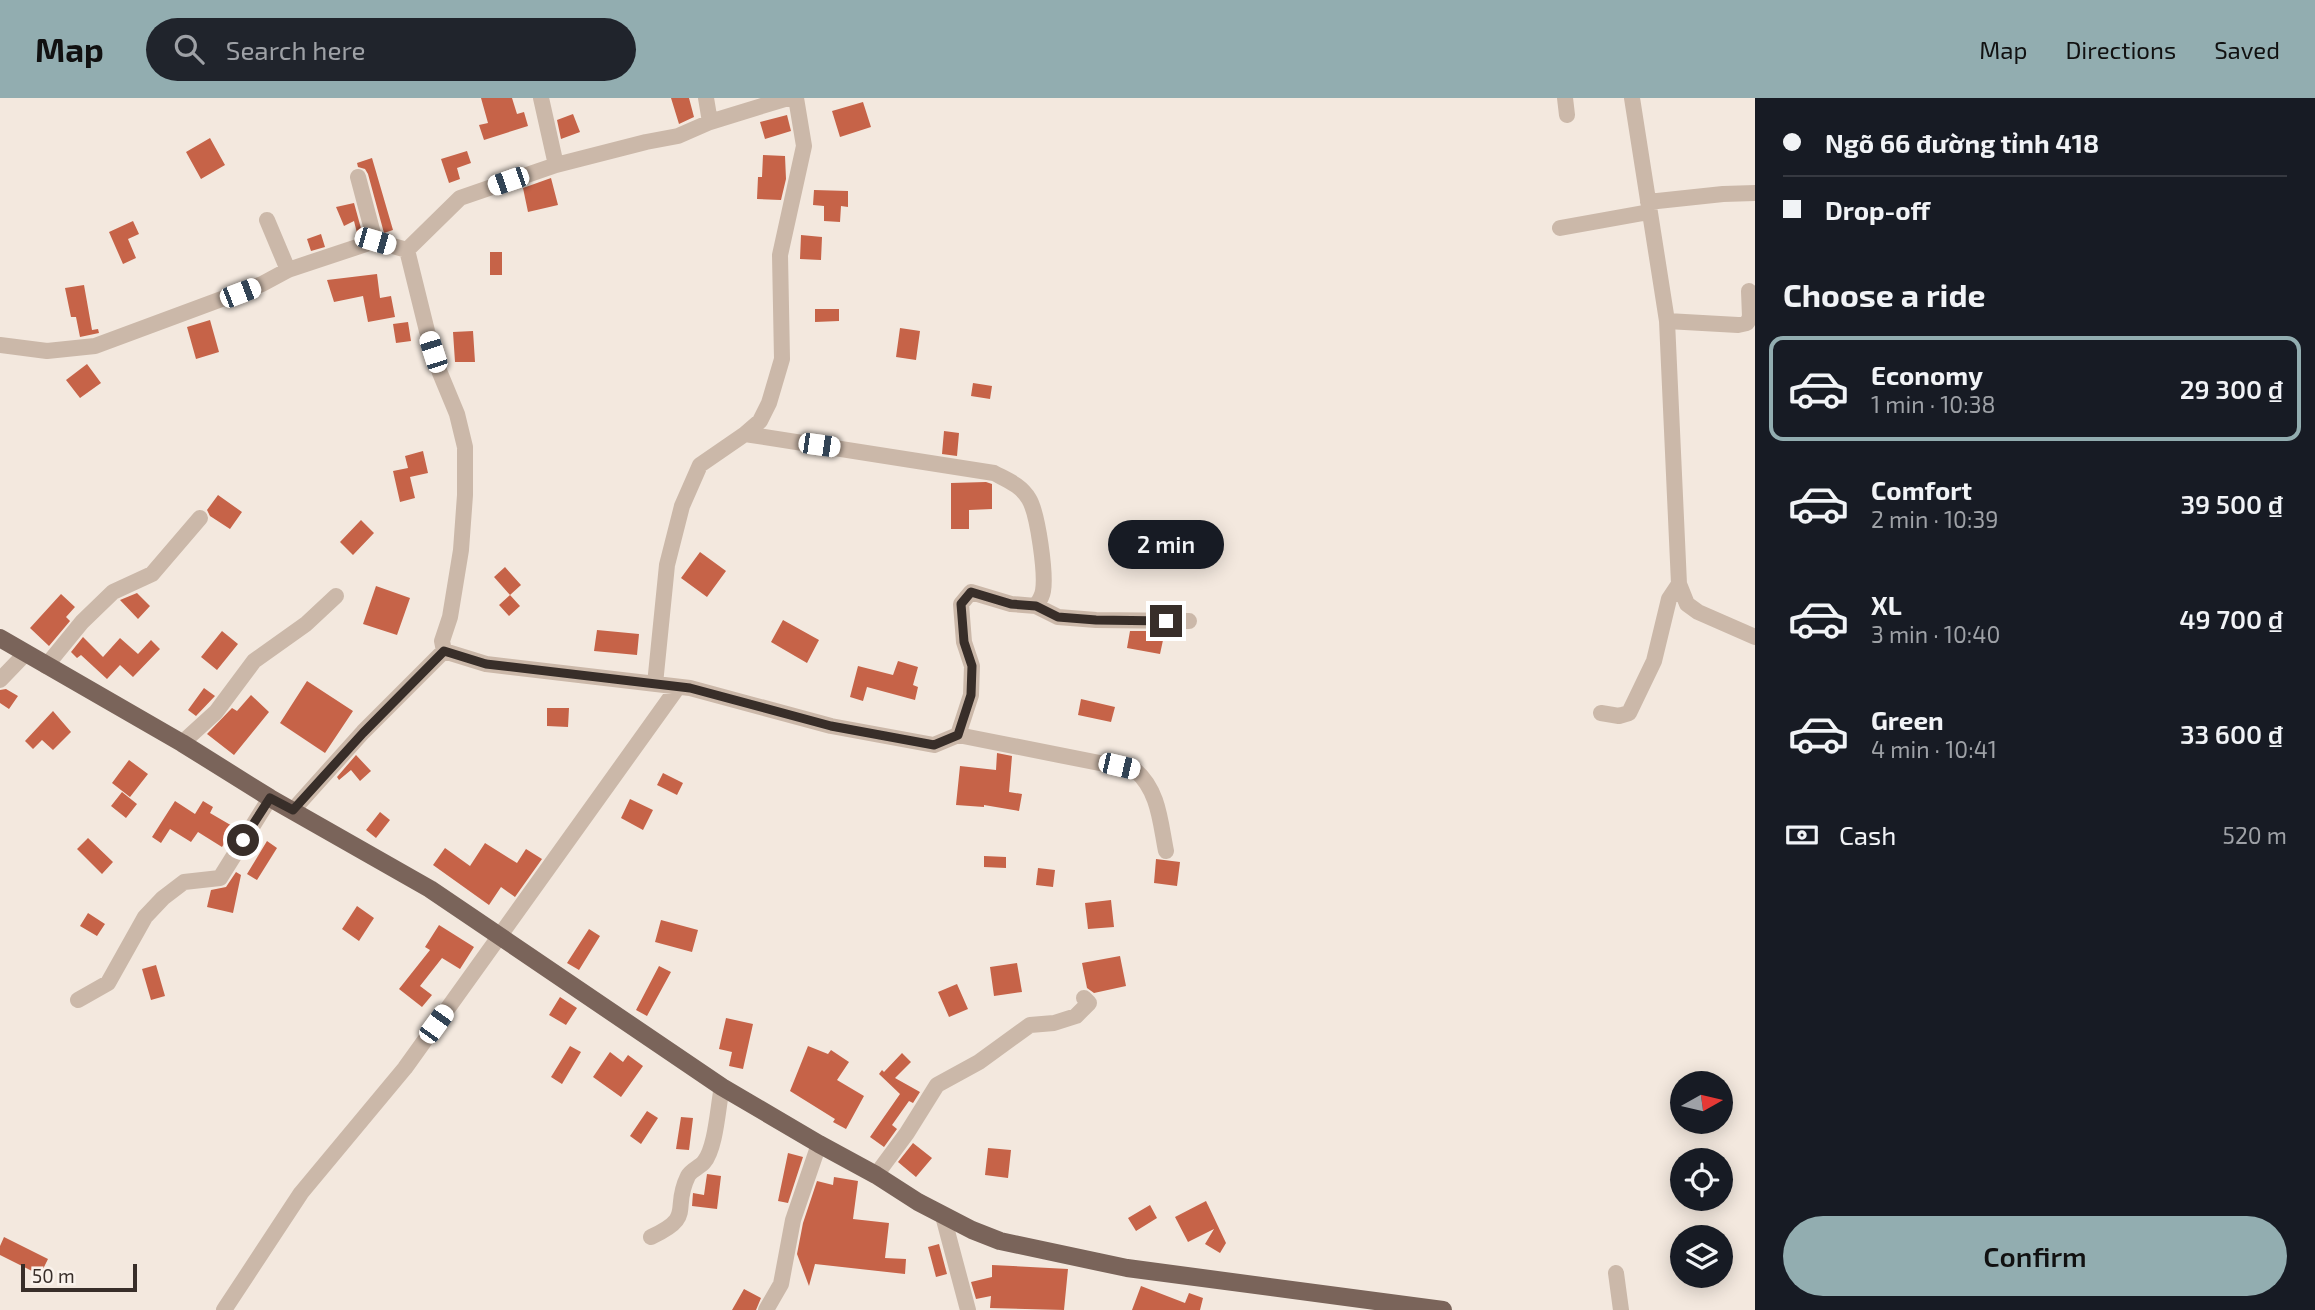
<!DOCTYPE html>
<meta charset="utf-8">
<style>
body{margin:0;font-family:"Exo 2",sans-serif;background:#20242c;color:#f1f3f6;height:100vh;display:flex;flex-direction:column;font-size:26px;white-space:nowrap}
*{box-sizing:border-box;margin:0}
p{font-size:23px;color:#9ea1a6}
.icon{flex:none;width:38px;height:38px;fill:none;stroke:currentColor;stroke-width:2;stroke-linecap:round;stroke-linejoin:round}
.map{position:relative;flex:1;overflow:hidden}
.details{display:flex;flex-direction:column;background:#171b24;width:560px}
.details>*{flex:none}
.hud{display:grid;align-content:center;height:154px;padding:0 28px;background:#171b24}
.needle{width:46px;rotate:82deg}
.buttons{position:absolute;left:1670px;top:973px;display:grid;gap:14px}
.buttons a{display:grid;place-items:center;width:63px;height:63px;border-radius:50%;background:#171b24;box-shadow:0 4px 18px #0003;font-size:35px}
.scale{position:absolute;left:21px;bottom:18px;width:116px;box-sizing:border-box;padding-left:7px;border:4px solid #382e29;border-top:0;font-size:19px;line-height:24px;white-space:nowrap;color:#382e29;-webkit-text-stroke:5px #faf2eb;paint-order:stroke}
.end{position:absolute;width:32px;height:32px;margin:-16px;border:9px solid #382e29;background:#fff;box-shadow:0 0 0 4px #fff}
.from{border-radius:50%}
.bubble{position:absolute;height:49px;border-radius:24px;background:#171b24;box-shadow:0 4px 18px #0003;font-size:23px;font-weight:600;line-height:49px;text-align:center}
.car{position:absolute;width:21px;height:42px;margin:-21px -10px;border-radius:9px;box-shadow:0 0 5px 2px #0007;background:linear-gradient(#fff 24%,#345 0 40%,#fff 0 76%,#345 0 86%,#fff 0)}
.hud b{display:flex;align-items:center;gap:24px;height:66px;font-size:26px}
.hud b+b{border-top:2px solid #363941}
.hud i{width:18px;height:18px;background:#f1f3f6}
ul{padding:0;list-style:none}
li{display:flex;align-items:center;gap:21px;height:105px;margin:0 14px 10px;padding:0 14px;border:4px solid transparent;border-radius:14px}
li div{flex:1}
li b{display:block;font-size:26px}
li em{font-style:normal;font-weight:600}
li.selected{border-color:#92adb0}
li>.icon{width:63px;height:63px;stroke-width:1.5}
h2{padding:0 28px;font-size:32px;line-height:84px}
.pay{display:flex;align-items:center;gap:18px;height:77px;padding:0 28px;font-size:26px}
.pay p{margin-inline-start:auto}
.button{display:flex;gap:14px;margin-top:auto;padding:14px 28px}
.button a{flex:1;height:80px;border-radius:42px;background:#92adb0;color:#111;font-size:28px;font-weight:600;line-height:80px;text-align:center}
header{display:flex;align-items:center;gap:42px;box-sizing:border-box;height:98px;padding:0 35px;background:#92adb0;color:#111}
header strong{font-size:33px}
nav{display:flex;gap:38px;margin-inline-start:auto;font-size:24px}
.search{width:490px;height:63px;background:#20242c;display:flex;align-items:center;gap:18px;box-sizing:border-box;padding:0 24px;border-radius:38px;color:#9ea1a6;font-size:26px}
main{display:flex;flex:1;min-height:0}
.map>svg:first-child{display:block}
</style>
<header>
<strong>Map</strong>
<div class="search"><svg class="icon" aria-label="search" viewBox="0 0 24 24"><circle cx="10" cy="10" r="6"/><path d="M15 15l6 6"/></svg>Search here</div>
<nav><a>Map</a><a>Directions</a><a>Saved</a></nav>
</header>
<main>
<div class="map">
<svg width="1755" height="1212" viewBox="0 0 1755 1212">
<rect width="100%" height="100%" fill="#f3e8de"/>
<!-- building -->
<path fill="#c66348" d="M481 0H512L517 16 524 14 528 28 484 42 479 27 488 25Z
M671 0H689L694 19 679 26Z
M863 4 871 29 840 39 832 13Z
M573 16 580 34 561 41 557 22Z
M787 17 791 33 765 41 760 24Z
M210 40 225 67 201 81 186 54Z
M467 53 471 65 457 70 460 81 449 85 441 61Z
M763 57 785 58 786 81 781 102 757 101 758 79H762Z
M372 60 393 132 384 135 368 76 365 71 358 69 357 65Z
M551 80 558 107 528 114 523 90Z
M814 92 848 93V109L841 108 840 124 824 123V108L813 107Z
M354 105 362 134 357 135 354 123 344 128 336 109Z
M133 123 139 136 128 141 136 160 123 166 109 134Z
M321 136 325 149 311 153 307 141Z
M801 137 822 139 821 162 800 161Z
M490 154H502V177H490Z
M377 176 380 200 391 198 395 219 368 224 363 198 334 204 327 182Z
M84 187 92 232 98 231 99 235 80 239 76 219H71L65 190Z
M815 211H839V223L815 224Z
M210 222 219 254 196 261 187 229Z
M408 224 411 243 396 245 393 226Z
M900 230 920 233 916 262 896 259Z
M473 233 475 264H455L453 234Z
M87 266 101 285 80 300 66 282Z
M973 285 992 288 990 301 971 298Z
M944 333 959 335 957 358 942 356Z
M423 353 428 375 410 379 415 400 400 404 393 373 408 370 405 358Z
M986 384 992 386V411L969 412V431H951V385Z
M218 397 242 414 230 431 210 418 207 412Z
M361 422 374 435 353 457 340 444Z
M700 454 726 473 707 499 681 480Z
M505 469 521 487 510 497 494 479Z
M376 488 410 500 397 537 363 526Z
M137 495 150 508 138 521 120 502Z
M61 496 75 509 66 519 70 523 49 548 30 530Z
M510 497 520 508 509 518 499 507Z
M783 522 819 542 807 565 771 544Z
M597 532 639 536 637 557 594 553Z
M222 533 238 546 217 572 201 559Z
M1130 533H1165L1160 556 1127 550Z
M83 539 103 559 120 540 138 556 151 542 160 551 133 579 120 567 107 581 81 557 77 560 71 554Z
M898 563 918 569 913 587 918 589 915 602 867 589 863 603 850 599 858 568 893 577Z
M307 583 353 613 325 655 280 625Z
M204 590 215 598 196 618 188 612Z
M6 591 18 598 9 611 0 605V592Z
M251 597 269 614 234 657 207 636 232 610 237 613Z
M1081 601 1115 609 1111 624 1078 617Z
M547 610H569L568 629 547 628Z
M53 613 71 634 53 652 42 642 33 651 25 643Z
M997 655 1012 658 1009 694 1022 696 1019 713 984 707V709L956 707 960 668 996 672Z
M356 657 371 673 360 683 351 672 339 682 337 679Z
M129 662 148 676 130 699 112 685Z
M663 675 683 685 677 697 657 687Z
M122 694 137 706 126 720 111 708Z
M630 701 653 712 643 732 621 720Z
M175 703 195 716 203 703 213 709 210 715 234 729 222 749 198 734 191 744 170 731 161 745 152 739Z
M380 714 390 722 376 740 366 732Z
M88 740 113 764 102 776 77 751Z
M267 743 277 750 257 782 247 776Z
M485 745 517 765 526 751 542 761 515 799 501 789 489 807 433 767 445 750 470 768Z
M984 758 1006 759V770L984 769Z
M1156 761 1180 764 1177 788 1154 785Z
M1038 770 1055 772 1053 789 1036 787Z
M236 774 241 777 233 815 207 809 211 792 226 789Z
M1111 802 1114 829 1088 831 1085 805Z
M357 808 374 820 359 843 342 831Z
M88 815 105 826 97 838 80 828Z
M661 822 698 832 692 854 655 844Z
M439 827 474 849 460 871 442 860 420 888 432 897 422 909 399 891 430 852 425 849Z
M589 831 600 838 579 872 567 865Z
M1120 858 1126 888 1094 895 1087 890 1082 865Z
M1017 865 1022 894 994 898 990 869Z
M156 867 165 898 151 902 142 871Z
M659 868 671 874 647 918 636 912Z
M957 886 968 911 949 919 938 894Z
M560 899 577 910 566 927 549 917Z
M726 920 753 926 743 971 729 968 732 954 719 951Z
M570 948 581 954 562 986 551 979Z
M808 948 828 956 831 952 849 964 837 982 864 998 846 1031 833 1024 835 1021 790 993Z
M610 954 623 964 628 957 643 968 621 999 593 979Z
M902 955 911 964 895 980 920 994 913 1005 909 1003 892 1027 897 1031 884 1049 870 1039 900 996 879 976 882 972 884 974Z
M647 1013 658 1020 641 1046 630 1038Z
M681 1019 693 1020 689 1052 676 1051Z
M913 1045 932 1060 916 1079 898 1064Z
M988 1050 1011 1052 1008 1080 985 1077Z
M788 1055 803 1059 788 1105 778 1103Z
M707 1076 721 1078 717 1111 692 1108 693 1095 704 1097Z
M834 1079 858 1083 853 1121 889 1125 885 1160 906 1161 905 1176 815 1166 809 1188 797 1156 803 1125 817 1083 833 1087Z
M1206 1103 1226 1145 1220 1155 1205 1146 1214 1131 1188 1144 1175 1119Z
M1150 1107 1157 1120 1136 1133 1128 1120Z
M4 1139 48 1161 40 1177 0 1157V1148Z
M939 1146 947 1176 936 1179 928 1149Z
M992 1167 1068 1171 1064 1212 990 1210 991 1198 976 1201 971 1184 992 1179Z
M1141 1188 1185 1205 1189 1195 1203 1200 1200 1212H1132Z
M744 1191 761 1200 756 1212H732Z"/>
<g fill="none" stroke-linecap="round" stroke-linejoin="round">
<!-- street -->
<path stroke="#cbb8a9" stroke-width="16" d="M541 0 556 67
M706 0 710 24
M1565 0 1567 17
M1632 0 1667 223 1679 486 1687 506 1698 514 1755 539
M358 79 375 143
M1648 104 1723 96 1755 95
M267 122 288 172
M1560 130 1649 114
M407 152 427 233 440 275 457 316 465 349V397L461 452 450 519 442 543 444 553 486 566 690 590 831 628 934 647 958 637 1135 672C1159 693 1160 723 1166 753
M1667 223 1738 227 1747 225 1750 219 1749 193
M0 247 47 253 95 248 262 186 288 172 375 143 407 152 460 100 556 67 646 44 678 38 710 24 788 0
M745 336 994 375C1007 382 1021 387 1029 401 1038 416 1046 476 1043 493 1042 499 1039 503 1036 508
M46 568 82 524 113 494 152 476 200 420
M0 582 26 555
M655 586 667 467 682 408 700 367 745 336 760 323 769 305 782 261 780 157 804 48 796 0
M1601 615 1619 618 1629 615 1654 563 1669 501 1679 486
M958 637 971 597 972 568 964 544 961 506 971 494 1011 506 1036 508 1058 519 1096 522 1189 523
M182 645 216 614 254 563 306 526 336 498
M293 712 363 634 444 553
M78 902 108 885 145 819 163 800 184 784 220 780 270 700
M876 1077 907 1035 937 987 979 964 1030 927 1054 925 1076 918 1089 905 1084 900
M943 1118 968 1212
M651 1139C696 1118 671 1112 688 1078 691 1072 700 1069 704 1064 716 1050 718 1007 722 989
M1616 1175 1621 1212
M224 1212 301 1095 405 970 678 589
M766 1212 781 1186 793 1122 819 1046"/>
<!-- primary -->
<path stroke="#7a645a" stroke-width="18" d="M0 540 182 645 270 700 430 791 722 989 819 1046 876 1077 918 1104 972 1132 1000 1143 1127 1170 1443 1212"/>
</g>
<g fill="none" stroke-linecap="round" stroke-linejoin="round">
<!-- route -->
<path stroke="#382e29" stroke-width="9" d="M243 742 270 700 293 712 363 635 444 553 486 566 690 590 831 628 934 647 958 637 971 597 972 568 964 544 961 506 971 494 1011 506 1036 508 1058 519 1096 522 1166 523"/>
</g>
</svg>
<div class="buttons">
<a><svg class="needle" viewBox="-14 -14 28 28"><path d="M0-13l5 13h-10z" fill="#e53935"/><path d="M0 13l5-13h-10z" fill="#9ea1a6"/></svg></a>
<a><svg class="icon" aria-label="locate" viewBox="0 0 24 24"><circle cx="12" cy="12" r="6"/><path d="M12 2v4M12 18v4M2 12h4M18 12h4"/></svg></a>
<a><svg class="icon" aria-label="layers" viewBox="0 0 24 24"><path d="M12 4l9 5-9 5-9-5zM3 14l9 5 9-5"/></svg></a>
</div>
<div class="scale">50 m</div>
<i class="end from" style="left:243px;top:742px"></i>
<i class="end" style="left:1166px;top:523px"></i>
<div class="bubble" style="left:1108px;top:422px;width:116px">2 min</div>
<i class="car" style="left:508px;top:83px;rotate:251deg"></i>
<i class="car" style="left:375px;top:143px;rotate:106deg"></i>
<i class="car" style="left:240px;top:195px;rotate:69deg"></i>
<i class="car" style="left:433px;top:254px;rotate:342deg"></i>
<i class="car" style="left:819px;top:347px;rotate:98deg"></i>
<i class="car" style="left:1119px;top:668px;rotate:103deg"></i>
<i class="car" style="left:436px;top:926px;rotate:36deg"></i>
</div>
<section class="details">
<div class="hud">
<b><i class="from"></i>Ngõ 66 đường tỉnh 418</b>
<b><i></i>Drop-off</b>
</div>
<h2>Choose a ride</h2>
<ul>
<li class="selected"><svg class="icon" aria-label="car" viewBox="0 0 24 24"><path d="M5 17H2v-5l4-1 3-4h7l3 4 3 1v5h-3M9 17h6M6 11h13"/><circle cx="7" cy="17" r="2"/><circle cx="17" cy="17" r="2"/></svg><div><b>Economy</b><p>1 min · 10:38</p></div><em>29 300 ₫</em></li>
<li><svg class="icon" aria-label="car" viewBox="0 0 24 24"><path d="M5 17H2v-5l4-1 3-4h7l3 4 3 1v5h-3M9 17h6M6 11h13"/><circle cx="7" cy="17" r="2"/><circle cx="17" cy="17" r="2"/></svg><div><b>Comfort</b><p>2 min · 10:39</p></div><em>39 500 ₫</em></li>
<li><svg class="icon" aria-label="car" viewBox="0 0 24 24"><path d="M5 17H2v-5l4-1 3-4h7l3 4 3 1v5h-3M9 17h6M6 11h13"/><circle cx="7" cy="17" r="2"/><circle cx="17" cy="17" r="2"/></svg><div><b>XL</b><p>3 min · 10:40</p></div><em>49 700 ₫</em></li>
<li><svg class="icon" aria-label="car" viewBox="0 0 24 24"><path d="M5 17H2v-5l4-1 3-4h7l3 4 3 1v5h-3M9 17h6M6 11h13"/><circle cx="7" cy="17" r="2"/><circle cx="17" cy="17" r="2"/></svg><div><b>Green</b><p>4 min · 10:41</p></div><em>33 600 ₫</em></li>
</ul>
<div class="pay"><svg class="icon" aria-label="cash" viewBox="0 0 24 24"><path d="M3 7h18v10H3z"/><circle cx="12" cy="12" r="2"/></svg>Cash<p>520 m</p></div>
<div class="button"><a>Confirm</a></div>
</section>
</main>
